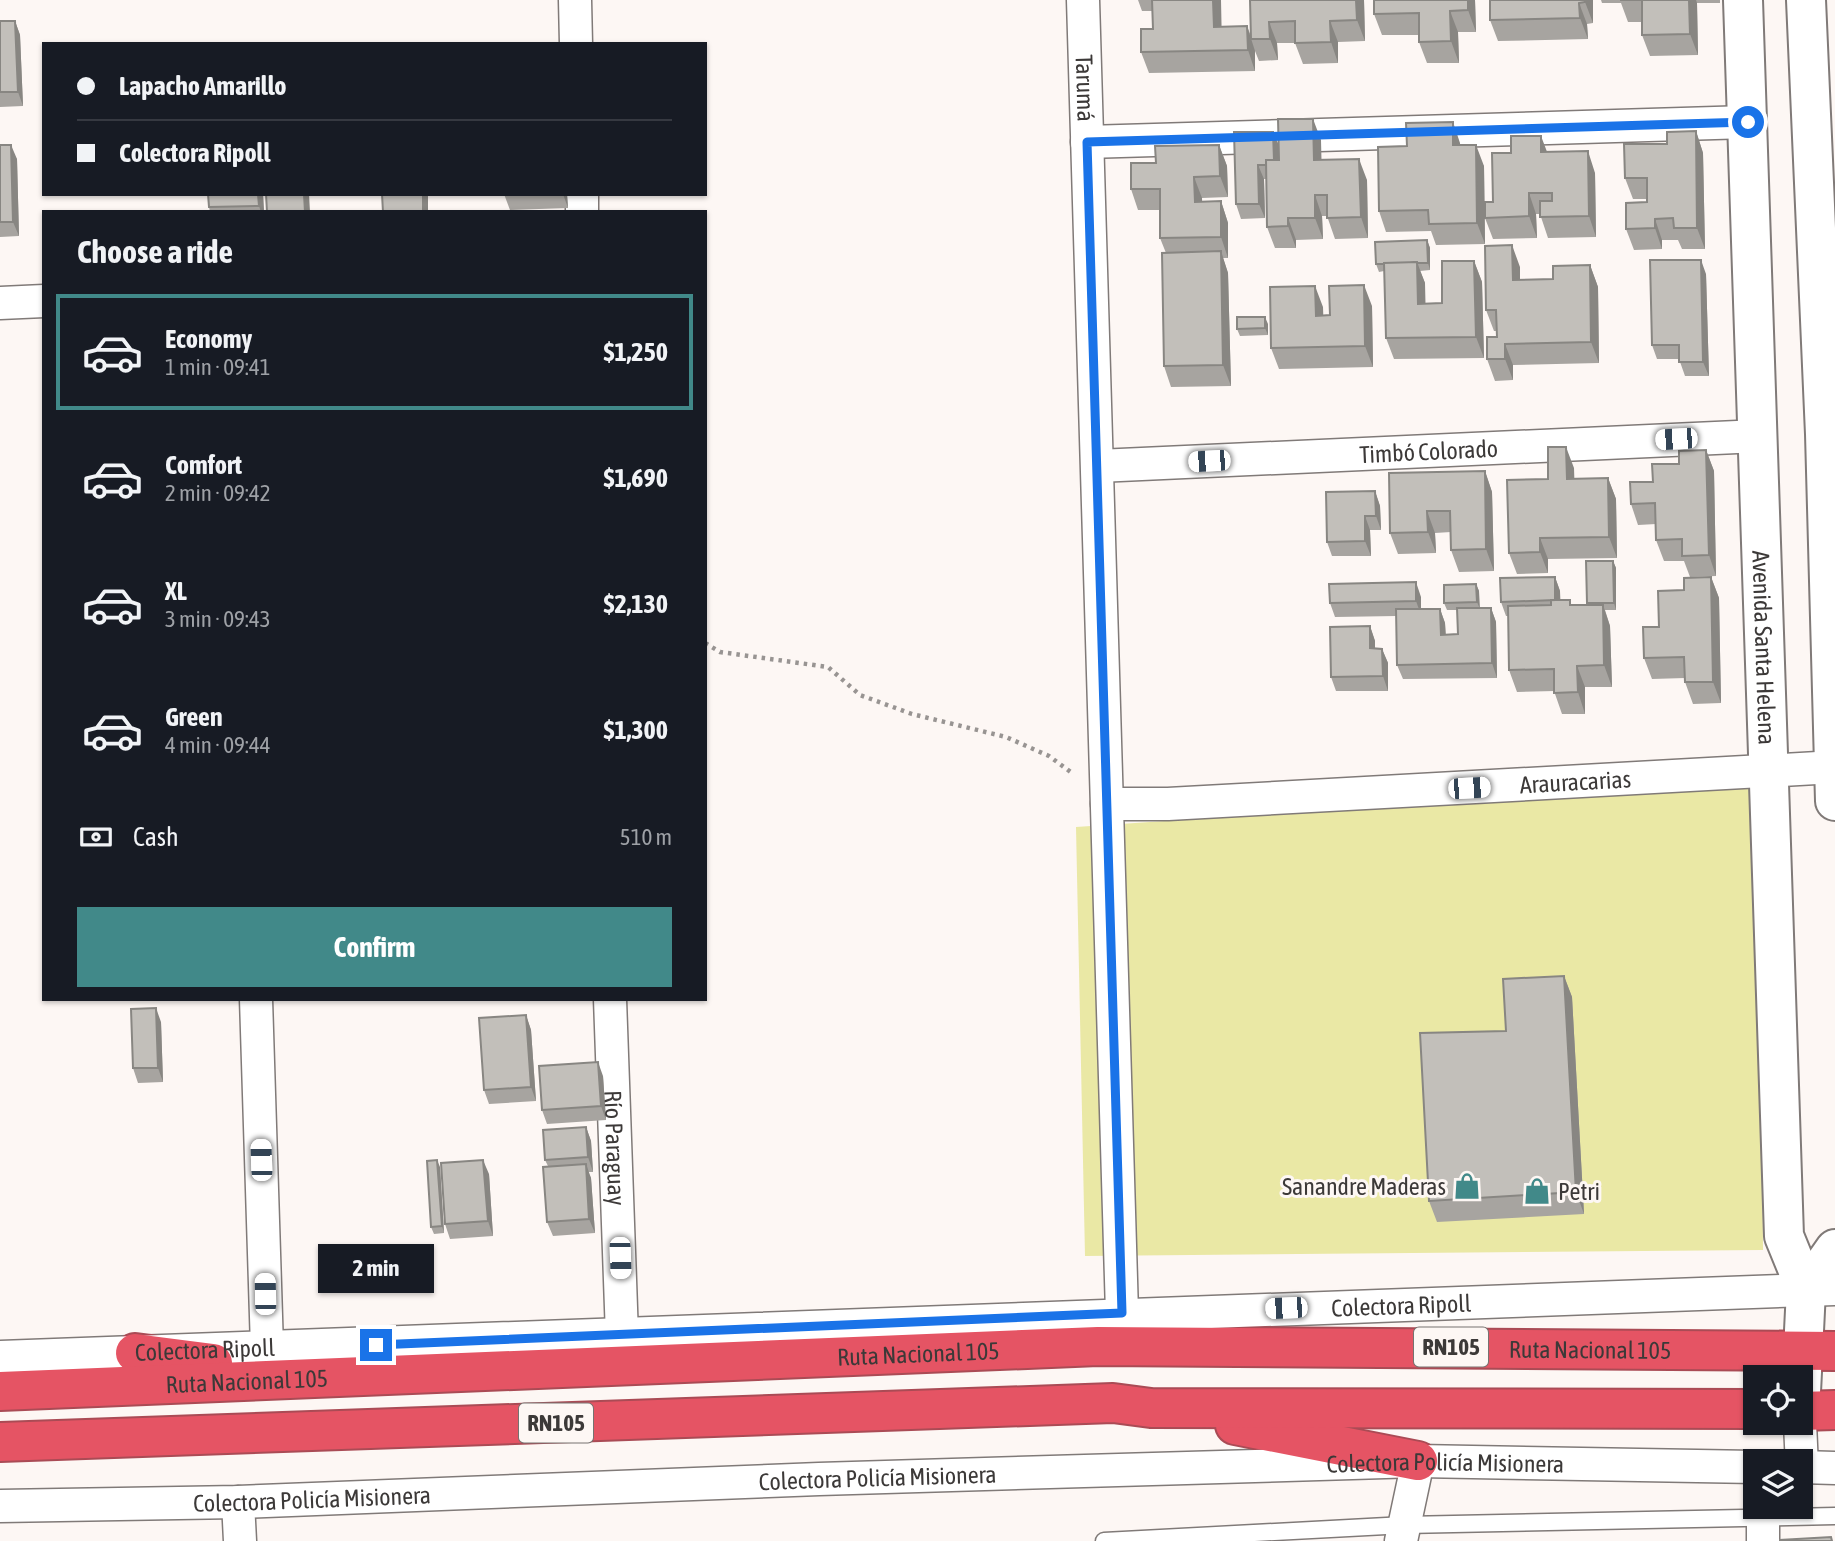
<!DOCTYPE html>
<meta charset="utf-8">
<style>
body{margin:0;font-family:"Asap Condensed",sans-serif;background:#20242c;color:#f1f3f6;height:100vh;display:flex;flex-direction:column;font-size:26px;white-space:nowrap}
*{box-sizing:border-box;margin:0}
p{font-size:23px;color:#9ea1a6}
.icon{flex:none;width:38px;height:38px;fill:none;stroke:currentColor;stroke-width:2;stroke-linecap:round;stroke-linejoin:round}
.map{position:relative;flex:1;overflow:hidden}
.side{position:absolute;left:42px;top:210px;width:665px;height:791px;display:flex;flex-direction:column;background:#171b24;border-radius:0px;box-shadow:0 2px 5px #0004}
.side>*{flex:none}
.guide{position:absolute;left:42px;top:42px;width:665px;height:154px;border-radius:0px;box-shadow:0 2px 5px #0004;display:grid;align-content:center;height:154px;padding:0 35px;background:#171b24}
.controls{position:absolute;left:1743px;top:1365px;display:grid;gap:14px}
.controls a{display:grid;place-items:center;width:70px;height:70px;border-radius:0px;background:#171b24;box-shadow:0 2px 5px #0004;font-size:35px}
.end{position:absolute;width:32px;height:32px;margin:-16px;border:9px solid #1a73e8;background:#fff;box-shadow:0 0 0 4px #fff}
.from{border-radius:50%}
.bubble{position:absolute;height:49px;border-radius:0px;background:#171b24;box-shadow:0 2px 5px #0004;font-size:23px;font-weight:700;line-height:49px;text-align:center}
.car{position:absolute;width:21px;height:42px;margin:-21px -10px;border-radius:9px;box-shadow:0 0 5px 2px #0007;background:linear-gradient(#fff 24%,#345 0 40%,#fff 0 76%,#345 0 86%,#fff 0)}
.guide b{display:flex;align-items:center;gap:24px;height:66px;font-size:26px}
.guide b+b{border-top:2px solid #363941}
.guide i{width:18px;height:18px;background:#f1f3f6}
ul{padding:0;list-style:none}
li{display:flex;align-items:center;gap:21px;height:116px;margin:0 14px 10px;padding:0 21px;border:4px solid transparent;border-radius:0px}
li div{flex:1}
li b{display:block;font-size:26px}
li em{font-style:normal;font-weight:700}
li.current{border-color:#418989}
li>.icon{width:63px;height:63px;stroke-width:1.5}
h2{padding:0 35px;font-size:32px;line-height:84px}
.pay{display:flex;align-items:center;gap:18px;height:77px;padding:0 35px;font-size:26px}
.pay p{margin-inline-start:auto}
.cta{display:flex;gap:14px;margin-top:auto;padding:14px 35px}
.cta a{flex:1;height:80px;border-radius:0px;background:#418989;color:#fff;font-size:28px;font-weight:700;line-height:80px;text-align:center}
.map>svg:first-child{display:block}
</style>
<div class="map">
<svg width="1835" height="1541" viewBox="0 0 1835 1541">
<rect width="100%" height="100%" fill="#fdf7f4"/>
<!-- green -->
<path fill="#eae8a5" d="M1760 781 1763 1250 1085 1256 1076 827Z"/>
<g fill="none" stroke-linecap="round" stroke-linejoin="round">
<defs>
<path id="lane" d="M1104 1541 1405 1525 1835 1516"/>
<g id="street">
<path d="M575 0 576 44"/>
<path id="s1" d="M1083 0 1122 1313"/>
<path d="M1087 142 1748 122"/>
<path d="M582 194V212"/>
<path d="M0 303 44 301"/>
<path id="s2" d="M1098 466 1759 436"/>
<path id="s3" d="M1107 804H1168L1835 767"/>
<path d="M256 999 267 1348"/>
<path id="s4" d="M610 999 622 1336"/>
<path id="s5" d="M0 1357 1835 1289"/>
<path d="M1800 1423 1802 1467"/>
<path d="M1801 1467 1835 1468"/>
<path d="M238 1502 240 1541"/>
<path id="s6" d="M0 1506 238 1502 819 1479 1418 1461 1755 1467"/>
<path d="M1401 1541 1418 1461"/>
<path d="M1763 1541V1518L1771 1507"/>
</g>
<g id="secondary">
<path id="s7" d="M1743 0 1784 1236 1806 1290 1801 1392"/>
<path d="M1806 0 1825 434 1835 801"/>
<path d="M1806 1290 1835 1249"/>
</g>
<g id="highway">
<path d="M135 1353 213 1363"/>
<path id="s8" d="M0 1391 1098 1346 1835 1351"/>
<path d="M1801 1411 1835 1410"/>
<path d="M1235 1425 1418 1461"/>
<path d="M0 1442 1113 1403 1151 1408 1755 1409"/>
</g>
</defs>
<!-- lane casing -->
<use href="#lane" stroke="#807a78" stroke-width="19"/>
<!-- street casing -->
<use href="#street" stroke="#807a78" stroke-width="35"/>
<!-- secondary casing -->
<use href="#secondary" stroke="#807a78" stroke-width="42"/>
<!-- highway casing -->
<use href="#highway" stroke="#aa4b55" stroke-width="42"/>
<!-- path -->
<path stroke="#989492" stroke-width="4.5" stroke-dasharray="3.5 5" stroke-linecap="butt" d="M705 643 720 652 828 667 860 695 912 714 1006 737 1049 756 1072 773"/>
<!-- lane -->
<use href="#lane" stroke="#fff" stroke-width="16"/>
<!-- street -->
<use href="#street" stroke="#fff" stroke-width="32"/>
<!-- secondary -->
<use href="#secondary" stroke="#fff" stroke-width="38"/>
<!-- highway -->
<use href="#highway" stroke="#e55464" stroke-width="38"/>
</g>
<!-- wall -->
<path fill="#a7a4a0" d="M1138 0H1221V26H1247L1251 36 1250 0H1364L1365 41 1338 42V63L1303 64 1295 43H1277L1278 60 1259 61 1255 51V71L1149 73 1141 52 1153 29V11H1142Z
M1475 0 1476 32H1458L1459 63H1427L1419 42V35H1382L1374 14Z
M1593 0V23L1587 24 1588 39 1498 41 1490 20Z
M1601 0H1720V3H1697L1698 55 1650 56 1642 35V22H1628L1621 3H1602Z
M0 21H15L20 35 23 106 0 107Z
M1696 131 1703 153 1705 249H1682L1678 240H1662V249L1634 250 1626 229 1647 202V199H1633L1625 178 1667 144Z
M1273 132 1279 146 1321 140V159L1367 180 1368 238 1335 239 1327 216H1322L1323 239 1296 240V248H1275L1267 227 1266 179H1264L1265 218 1241 219 1236 204Z
M1460 143V145L1484 166 1485 244 1436 245 1431 231 1386 232 1379 211Z
M0 145 17 159 19 236 0 237Z
M1219 145 1227 166 1228 197 1202 198V202L1221 201 1228 223V258H1223L1228 273 1231 386 1171 387 1164 366 1166 253 1160 238V210H1138L1131 189 1156 163Z
M1547 152 1595 173 1596 237 1548 238 1540 214H1536L1537 238 1493 239 1485 218 1493 202Z
M263 194 264 212H210L209 207Z
M504 194H567L568 208 510 210Z
M1427 240 1430 248V270L1420 271 1425 283V303H1442L1474 261 1482 282 1484 358 1394 359 1386 338 1384 271 1379 272 1376 264Z
M1590 265 1598 287 1599 363 1513 365V380L1495 381 1487 359 1497 337V331H1494L1486 310 1520 267V280L1553 279Z
M1706 274 1709 376H1685L1679 359H1657L1652 345Z
M1372 306 1373 367 1279 369 1271 348 1323 307V316L1330 315Z
M1268 324V335L1240 336 1237 329Z
M1706 450 1714 471 1716 576 1690 577 1684 561H1664L1656 540V524L1638 525 1631 504 1653 482 1679 464Z
M1574 468V479L1608 478 1616 499 1617 558 1548 559V573L1517 574 1509 553 1548 479Z
M1485 471 1492 492 1494 571 1459 572 1451 550V532L1435 533 1436 553 1398 554 1390 533Z
M1375 491 1380 506 1381 530H1370L1371 556H1332L1327 542Z
M1613 561 1616 568V610H1605L1610 626 1612 687H1585V714H1562L1554 691 1517 692 1509 670 1508 616H1506L1501 602 1555 577 1560 591V600L1572 605H1588L1587 603Z
M1711 577 1719 598 1721 703 1693 704 1685 682V678L1652 679 1644 658 1659 627 1684 590Z
M1476 584 1479 591V608H1491L1496 622 1497 678 1403 679 1397 665 1396 616 1335 617 1330 603 1421 597V609H1440L1445 623 1446 635 1458 634 1457 610H1447L1444 603Z
M1370 626 1375 641V649H1382L1388 663V691H1336L1331 677Z
M1564 976 1572 997 1584 1214 1437 1222 1429 1201 1506 1031Z
M526 1015 531 1030 536 1101 489 1104 484 1090Z
M161 1022 163 1082 138 1083 133 1068Z
M603 1076 606 1120 547 1124 542 1110Z
M586 1127 591 1141 593 1172H588L591 1178 595 1233 553 1236 547 1222 548 1166 545 1160Z
M440 1167 444 1233 434 1234 431 1227Z
M489 1174 493 1236 450 1239 445 1224Z"/>
<!-- shaded-wall -->
<path fill="#888682" d="M1213 0H1221L1222 48 1214 27Z
M1356 0H1364L1365 41 1357 20Z
M1468 0H1475L1476 32 1468 10Z
M1585 0H1593V23L1585 2Z
M1689 0H1696L1697 3 1698 55 1690 34Z
M1579 3 1587 24 1588 39 1580 18Z
M1450 11 1458 32 1459 63 1451 41Z
M15 21 20 35 23 106 18 92Z
M1330 21 1338 42V63L1331 42Z
M1269 22 1277 43 1278 60 1270 39Z
M1247 26 1255 51V71L1248 50Z
M1313 119 1321 140 1322 181 1314 160Z
M1453 122 1460 143 1461 167 1453 145Z
M1696 131 1703 153 1705 249 1697 228Z
M1273 132 1279 146V179L1274 164Z
M1541 136 1549 157 1541 152Z
M11 145 17 159 19 236 13 222Z
M1219 145 1227 166 1228 197 1220 176Z
M1476 145 1484 166 1485 244 1477 223Z
M1588 151 1595 173 1596 237 1589 216Z
M1359 159 1367 180 1368 238 1361 217Z
M1258 165 1264 179 1265 218 1259 204Z
M1194 177 1202 198 1203 223 1195 202Z
M1529 193 1536 214 1537 238 1529 216Z
M258 194H263L264 212H261L259 206Z
M304 194H309L310 212H305Z
M423 194H428V212H423Z
M563 194H567L568 208Z
M1315 195 1322 216 1323 239 1315 218Z
M1221 201 1228 223V258L1221 237Z
M1288 218 1296 240V248L1288 226Z
M1655 219 1662 240V249L1655 228Z
M1427 240 1430 248V270L1428 263Z
M1512 245 1520 267V301L1513 280Z
M1221 251 1228 273 1231 386 1223 365Z
M1701 260 1706 274 1709 376 1703 362Z
M1474 261 1482 282 1484 358 1476 337Z
M1417 262 1425 283 1426 325 1418 304Z
M1590 265 1598 287 1599 363 1591 342Z
M1364 285 1372 306 1373 367 1365 346Z
M1315 286 1323 307 1324 337 1316 316Z
M1265 317 1268 324V335L1265 328Z
M1505 344 1513 365V380L1505 359Z
M1566 447 1574 468 1575 500 1567 479Z
M1706 450 1714 471 1716 576 1709 555Z
M1485 471 1492 492 1494 571 1486 549Z
M1608 478 1616 499 1617 558 1609 537Z
M1375 491 1380 506 1381 530 1376 516Z
M1427 511 1435 533 1436 553 1428 532Z
M1365 516 1370 530 1371 556 1365 541Z
M1540 538 1548 559V573L1540 552Z
M1613 561 1616 568V610L1614 603Z
M1555 577 1560 591 1561 615 1555 600Z
M1711 577 1719 598 1721 703 1713 682Z
M1416 582 1421 597V615L1416 601Z
M1476 584 1479 591 1480 609 1477 602Z
M1603 605 1610 626 1612 687 1604 665Z
M1491 608 1496 622 1497 678 1492 663Z
M1440 609 1445 623 1446 649 1441 635Z
M1370 626 1375 641V663L1370 648Z
M1382 649 1388 663V691L1383 676Z
M1577 666 1585 687V714L1578 692Z
M1564 976 1572 997 1584 1214 1576 1192Z
M156 1008 161 1022 163 1082 158 1068Z
M526 1015 531 1030 536 1101 531 1087Z
M598 1062 603 1076 606 1120 601 1106Z
M586 1127 591 1141 593 1172 588 1157Z
M437 1160 440 1167 444 1233 442 1226Z
M483 1160 489 1174 493 1236 488 1221Z
M586 1164 591 1178 595 1233 589 1219Z"/>
<!-- building -->
<path fill="#c2bfba" stroke="#888682" stroke-width="2" d="M1152 0H1213L1214 27 1247 26 1248 50 1141 52V29H1153Z
M1250 0H1356L1357 20 1330 21 1331 42 1295 43V21L1269 22 1270 39H1251Z
M1374 0H1468V10L1450 11 1451 41 1419 42V13L1374 14Z
M1490 0H1585V2L1579 3 1580 18 1490 20Z
M1620 0H1689L1690 34 1642 35V0Z
M0 21H15L18 92H0Z
M1278 119H1313L1314 160 1359 159 1361 217 1327 218V195H1315V218H1288V226L1267 227 1266 160H1279Z
M1453 122V145H1476L1477 223 1429 224 1428 210 1379 211 1378 147 1407 146 1406 123Z
M1696 131 1697 228H1674L1673 218 1655 219V228L1626 229V203L1647 202V178H1625L1624 144H1667V132Z
M1234 132H1273L1274 160H1266V165H1258L1259 204H1236Z
M1511 136H1541V152L1588 151 1589 216 1540 217V201H1552V193H1529V216L1485 218V202H1493L1492 153H1511Z
M0 145H11L13 222H0Z
M1219 145 1220 176 1194 177 1195 202 1221 201V237L1160 238V189H1131V163H1156L1155 146Z
M208 194H258L259 206 209 207Z
M266 194H304L305 212H267Z
M382 194H423V212H383Z
M504 194H536L504 195Z
M1427 240 1428 263H1417V262L1384 263V264H1376L1375 242Z
M1512 245 1513 280 1553 279V266L1590 265 1591 342 1505 344V359H1487V337H1497L1496 310H1486L1485 246Z
M1221 251 1223 365 1164 366 1162 253Z
M1650 260H1701L1703 362H1679V345H1652Z
M1442 261H1474L1476 337 1386 338 1384 263 1417 262 1418 304 1442 303Z
M1364 285 1365 346 1271 348 1270 287 1315 286 1316 316 1330 315 1329 286Z
M1237 317H1265V328L1237 329Z
M1548 447H1566L1567 479 1608 478 1609 537 1540 538V552L1509 553 1507 480 1548 479Z
M1706 450 1709 555 1682 556V539L1656 540 1655 503 1631 504 1630 482H1653L1652 464H1679V451Z
M1485 471 1486 549 1451 550 1450 511H1427L1428 532 1390 533 1389 473Z
M1375 491 1376 516H1365V541L1327 542 1326 492Z
M1586 561H1613L1614 603H1587Z
M1555 577V600L1501 602 1500 578Z
M1711 577 1713 682H1685L1684 657 1644 658 1643 627H1659L1658 591 1684 590V578Z
M1416 582V601L1330 603 1329 584Z
M1476 584 1477 602 1444 603V585Z
M1551 600H1570V605H1603L1604 665 1577 666 1578 692 1554 693V669L1509 670 1508 606 1551 605Z
M1457 608H1491L1492 663 1397 665 1396 609H1440L1441 635 1458 634Z
M1370 626V648L1382 649 1383 676 1331 677 1330 627Z
M1564 976 1576 1192 1429 1201 1420 1033 1506 1031 1503 979Z
M156 1008 158 1068H133L131 1009Z
M526 1015 531 1087 484 1090 479 1018Z
M598 1062 601 1106 542 1110 539 1066Z
M586 1127 588 1157 545 1160 543 1130Z
M437 1160 442 1226 431 1227 427 1161Z
M483 1160 488 1221 445 1224 441 1163Z
M586 1164 589 1219 547 1222 543 1167Z
M1831 1537 1832 1541H1780V1540Z"/>
<g fill="none" stroke-linecap="round" stroke-linejoin="round">
<!-- route -->
<path stroke="#1a73e8" stroke-width="9" d="M376 1345 1122 1313 1087 142 1748 122"/>
</g>
<!-- icons -->
<defs>
<symbol id="shop-bare" viewBox="-9 -9 18 18"><path d="M-5-2.5h2.3a2.7 3.5 0 0 1 5.4 0H5L5.5 6h-11ZM-1.5-2.5h3a1.5 2.3 0 0 0-3 0Z" fill="#418989" stroke="#fdf7f4" stroke-width="2.5" paint-order="stroke"/></symbol>
</defs>
<g fill-rule="evenodd">
<use href="#shop-bare" x="1448" y="1167" width="38" height="38"/>
<use href="#shop-bare" x="1518" y="1172" width="38" height="38"/>
</g>
<g text-anchor="middle" dominant-baseline="central" stroke-width="6" stroke-linejoin="round" paint-order="stroke">
<!-- shield labels -->
<g fill="#fdf7f4" stroke="#767270" stroke-width="2">
<rect x="1414" y="1327.5" width="74" height="39" rx="5"/>
<rect x="519" y="1403.5" width="74" height="39" rx="5"/>
</g>
<g font-size="23" font-weight="bold" fill="#3c3938">
<text x="1451" y="1347">RN105</text>
<text x="556" y="1423">RN105</text>
</g>
<!-- street labels -->
<g font-size="24" fill="#3c3938" stroke="#fdf7f4">
<text stroke="none"><textPath href="#s1" startOffset="88">Tarumá</textPath></text>
<text stroke="none"><textPath href="#s2" startOffset="331">Timbó Colorado</textPath></text>
<text stroke="none"><textPath href="#s7" startOffset="648">Avenida Santa Helena</textPath></text>
<text stroke="none"><textPath href="#s3" startOffset="469">Arauracarias</textPath></text>
<text stroke="none"><textPath href="#s4" startOffset="149">Río Paraguay</textPath></text>
<text stroke="none"><textPath href="#s5" startOffset="1402">Colectora Ripoll</textPath></text>
<text stroke="none"><textPath href="#s8" startOffset="1591">Ruta Nacional 105</textPath></text>
<text stroke="none"><textPath href="#s5" startOffset="205">Colectora Ripoll</textPath></text>
<text stroke="none"><textPath href="#s8" startOffset="919">Ruta Nacional 105</textPath></text>
<text stroke="none"><textPath href="#s8" startOffset="247">Ruta Nacional 105</textPath></text>
<text stroke="none"><textPath href="#s6" startOffset="1446">Colectora Policía Misionera</textPath></text>
<text stroke="none"><textPath href="#s6" startOffset="878">Colectora Policía Misionera</textPath></text>
<text stroke="none"><textPath href="#s6" startOffset="312">Colectora Policía Misionera</textPath></text>
</g>
<!-- poi labels -->
<g font-size="24" fill="#3c3938" stroke="#fdf7f4" text-anchor="end">
<text x="1446" y="1186">Sanandre Maderas</text>
<text x="1558" y="1191" text-anchor="start">Petri</text>
</g>
</g>
</svg>
<div class="controls">
<a><svg class="icon" aria-label="locate" viewBox="0 0 24 24"><circle cx="12" cy="12" r="6"/><path d="M12 2v4M12 18v4M2 12h4M18 12h4"/></svg></a>
<a><svg class="icon" aria-label="layers" viewBox="0 0 24 24"><path d="M12 4l9 5-9 5-9-5zM3 14l9 5 9-5"/></svg></a>
</div>
<i class="end from" style="left:1748px;top:122px"></i>
<i class="end" style="left:376px;top:1345px"></i>
<div class="bubble" style="left:318px;top:1244px;width:116px">2 min</div>
<i class="car" style="left:1676px;top:439px;rotate:267deg"></i>
<i class="car" style="left:1209px;top:461px;rotate:267deg"></i>
<i class="car" style="left:1469px;top:788px;rotate:87deg"></i>
<i class="car" style="left:261px;top:1160px;rotate:358deg"></i>
<i class="car" style="left:620px;top:1258px;rotate:178deg"></i>
<i class="car" style="left:265px;top:1294px;rotate:359deg"></i>
<i class="car" style="left:1286px;top:1308px;rotate:268deg"></i>
<div class="guide">
<b><i class="from"></i>Lapacho Amarillo</b>
<b><i></i>Colectora Ripoll</b>
</div>
<section class="side">
<h2>Choose a ride</h2>
<ul>
<li class="current"><svg class="icon" aria-label="car" viewBox="0 0 24 24"><path d="M5 17H2v-5l4-1 3-4h7l3 4 3 1v5h-3M9 17h6M6 11h13"/><circle cx="7" cy="17" r="2"/><circle cx="17" cy="17" r="2"/></svg><div><b>Economy</b><p>1 min · 09:41</p></div><em>$1,250</em></li>
<li><svg class="icon" aria-label="car" viewBox="0 0 24 24"><path d="M5 17H2v-5l4-1 3-4h7l3 4 3 1v5h-3M9 17h6M6 11h13"/><circle cx="7" cy="17" r="2"/><circle cx="17" cy="17" r="2"/></svg><div><b>Comfort</b><p>2 min · 09:42</p></div><em>$1,690</em></li>
<li><svg class="icon" aria-label="car" viewBox="0 0 24 24"><path d="M5 17H2v-5l4-1 3-4h7l3 4 3 1v5h-3M9 17h6M6 11h13"/><circle cx="7" cy="17" r="2"/><circle cx="17" cy="17" r="2"/></svg><div><b>XL</b><p>3 min · 09:43</p></div><em>$2,130</em></li>
<li><svg class="icon" aria-label="car" viewBox="0 0 24 24"><path d="M5 17H2v-5l4-1 3-4h7l3 4 3 1v5h-3M9 17h6M6 11h13"/><circle cx="7" cy="17" r="2"/><circle cx="17" cy="17" r="2"/></svg><div><b>Green</b><p>4 min · 09:44</p></div><em>$1,300</em></li>
</ul>
<div class="pay"><svg class="icon" aria-label="cash" viewBox="0 0 24 24"><path d="M3 7h18v10H3z"/><circle cx="12" cy="12" r="2"/></svg>Cash<p>510 m</p></div>
<div class="cta"><a>Confirm</a></div>
</section>
</div>
